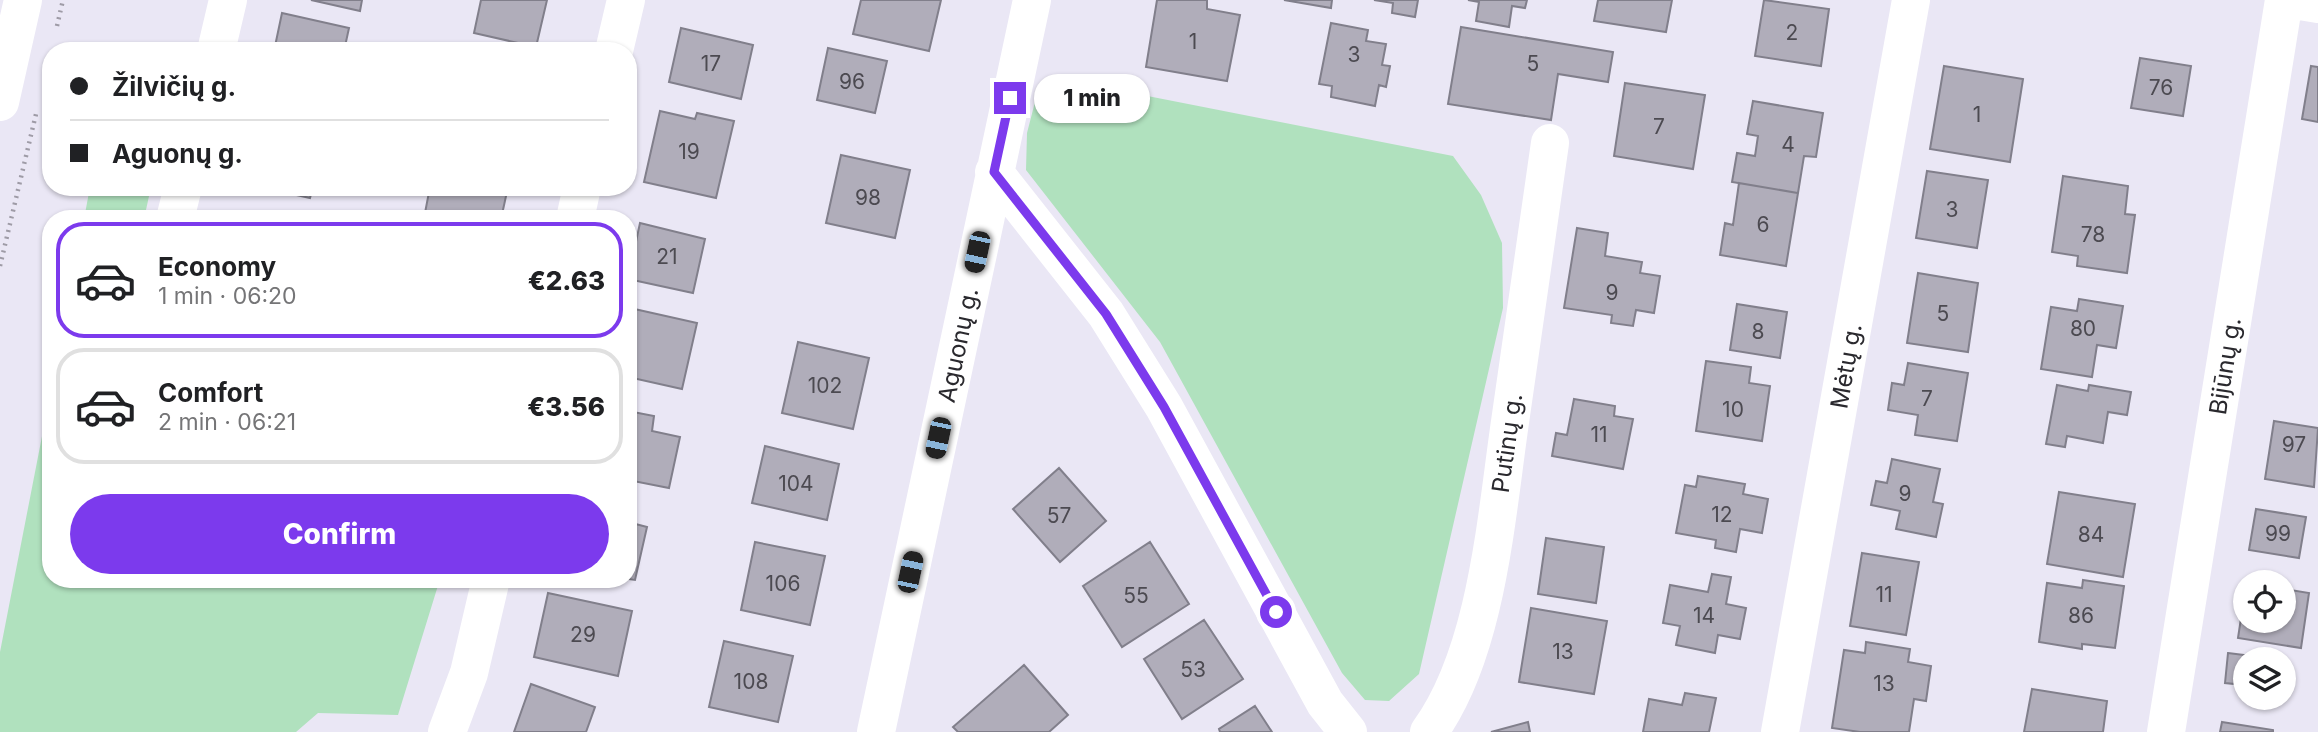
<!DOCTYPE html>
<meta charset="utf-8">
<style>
body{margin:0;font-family:Inter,sans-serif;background:#f6f6f6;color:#202124;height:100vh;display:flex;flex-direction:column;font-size:26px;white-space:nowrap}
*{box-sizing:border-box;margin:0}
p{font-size:23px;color:#757577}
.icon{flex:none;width:38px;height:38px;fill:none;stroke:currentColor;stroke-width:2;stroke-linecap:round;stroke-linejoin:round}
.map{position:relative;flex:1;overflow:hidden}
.details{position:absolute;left:42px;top:210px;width:595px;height:378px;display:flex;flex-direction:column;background:#fff;border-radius:28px;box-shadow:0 2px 5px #0004}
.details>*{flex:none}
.guide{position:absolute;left:42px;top:42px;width:595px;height:154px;border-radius:28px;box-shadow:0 2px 5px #0004;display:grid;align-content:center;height:154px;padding:0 28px;background:#fff}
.fabs{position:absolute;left:2233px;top:570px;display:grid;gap:14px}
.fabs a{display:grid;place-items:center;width:63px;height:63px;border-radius:50%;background:#fff;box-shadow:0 2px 5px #0004;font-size:35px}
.end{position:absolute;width:32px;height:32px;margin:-16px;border:9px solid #7c3aed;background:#fff;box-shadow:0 0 0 4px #fff}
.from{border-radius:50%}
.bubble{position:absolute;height:49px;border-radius:24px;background:#fff;box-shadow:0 2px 5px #0004;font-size:23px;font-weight:800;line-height:49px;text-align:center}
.car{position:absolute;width:21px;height:42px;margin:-21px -10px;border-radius:9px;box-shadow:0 0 5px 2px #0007;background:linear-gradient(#222 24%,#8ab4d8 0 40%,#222 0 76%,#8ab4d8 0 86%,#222 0)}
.guide b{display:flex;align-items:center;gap:24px;height:66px;font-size:26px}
.guide b+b{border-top:2px solid #e0e0e0}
.guide i{width:18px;height:18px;background:#202124}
ul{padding:12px 0 0;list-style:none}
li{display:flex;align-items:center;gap:21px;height:116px;margin:0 14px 10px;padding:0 14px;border:4px solid #e0e0e0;border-radius:28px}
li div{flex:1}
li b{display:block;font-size:26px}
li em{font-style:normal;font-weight:800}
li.on{border-color:#7c3aed}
li>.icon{width:63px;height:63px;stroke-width:1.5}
.primary-button{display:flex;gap:14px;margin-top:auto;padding:14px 28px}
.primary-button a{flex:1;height:80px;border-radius:42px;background:#7c3aed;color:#fff;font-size:28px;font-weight:800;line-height:80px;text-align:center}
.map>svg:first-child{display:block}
</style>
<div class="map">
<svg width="2318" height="732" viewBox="0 0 2318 732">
<rect width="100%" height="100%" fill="#eae7f5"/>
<!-- green -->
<path fill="#b0e1be" d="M1051 77 1453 156 1481 195 1502 243 1503 308 1419 674 1389 701 1365 700 1342 673 1160 342 1026 170 1027 133 1036 98Z
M90 187H151L144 219H84Z
M51 390V579H440L398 715 318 713 296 732H0V652Z"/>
<!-- building -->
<path fill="#b0adba" stroke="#817f8b" stroke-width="2" d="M311 0H362L360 11Z
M481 0H547L536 47 474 33Z
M861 0H941L929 51 853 34Z
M1157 0H1207V9L1240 15 1227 81 1146 67Z
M1284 0H1332L1331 8Z
M1374 0H1418L1415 17 1392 13 1393 3Z
M1468 0H1527L1525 8 1512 6 1509 27 1476 21 1479 2Z
M1598 0H1672L1666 32 1594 21Z
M1764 0 1829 9 1821 66 1755 56Z
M282 13 349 28 344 51H274Z
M1331 23 1368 30 1366 41 1386 44 1382 65 1390 66 1386 87 1379 85 1375 106 1331 97 1332 86 1319 84Z
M1461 27 1613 52 1608 82 1558 74 1551 120 1448 104Z
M681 28 753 45 741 99 669 82Z
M828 48 887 61 875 113 817 100Z
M2140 58 2191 66 2183 116 2131 108Z
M1944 66 2023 79 2010 162 1930 149Z
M2311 66 2318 67V122L2302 119Z
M1625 83 1705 95 1693 169 1614 156Z
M1753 101 1823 113 1816 157 1804 156 1798 193 1732 182 1737 153 1755 156 1758 136 1747 134Z
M660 111 695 119 697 113 734 121 716 198 644 182Z
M841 155 910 170 895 238 826 223Z
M1927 171 1988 180 1977 248 1916 238Z
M2063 176 2128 186 2125 214 2135 215 2127 273 2077 266 2078 256 2052 252Z
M1739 183 1798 193 1786 266 1720 255 1725 223 1733 225Z
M261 187H313L310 198Z
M430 187H508L501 219H428L424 218Z
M640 223 705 239 693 293 628 279Z
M1577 228 1608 233 1605 256 1642 262 1640 273 1660 276 1654 313 1636 310 1633 326 1611 323 1612 315 1564 308Z
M1918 273 1978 283 1968 352 1907 343Z
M2079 299 2123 306 2116 348 2097 345 2092 377 2041 369 2051 307 2077 311Z
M1737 304 1787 312 1780 358 1730 350Z
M630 308 697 323 682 389 628 377Z
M798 342 869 358 853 429 782 413Z
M1706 361 1751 367 1749 383 1770 386 1762 441 1696 431Z
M1908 363 1968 373 1957 441 1915 435 1918 415 1888 410 1892 383 1904 385Z
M2057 385 2088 391 2089 385 2131 392 2127 415 2108 412 2103 443 2067 436 2065 447 2046 444Z
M1574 399 1615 406 1614 416 1633 419 1623 469 1552 456 1556 433 1567 435Z
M628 411 654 416 652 431 680 437 669 488 628 480Z
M2274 421 2318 428 2314 487 2265 479Z
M765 446 839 464 827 520 752 503Z
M1892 459 1940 469 1933 502 1943 504 1936 537 1896 529 1900 511 1871 505 1876 481 1887 483Z
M1059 468 1106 521 1060 562 1013 509Z
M1698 476 1745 484 1743 494 1768 499 1762 533 1740 529 1736 552 1715 548 1716 540 1676 533 1685 485 1696 487Z
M2059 492 2135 504 2123 577 2047 564Z
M2256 509 2306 517 2299 558 2249 550Z
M628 522 647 527 635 580 628 579Z
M1546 538 1604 547 1596 603 1538 594Z
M755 542 825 556 810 625 741 610Z
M1150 542 1189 604 1122 647 1083 586Z
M1862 553 1919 562 1906 635 1850 626Z
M1712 574 1731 577 1726 604 1746 608 1740 639 1718 635 1715 653 1676 645 1680 626 1663 623 1670 585 1708 592Z
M2083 580 2124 586 2115 648 2082 644V649L2039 642 2047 583 2082 588Z
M2284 589 2309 593 2301 648 2238 638 2245 592V621H2284Z
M548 593 632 611 618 676 534 657Z
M1531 608 1607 621 1594 694 1519 682Z
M1204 620 1243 679 1182 719 1144 659Z
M724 641 793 656 778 722 709 707Z
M1866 642 1910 649 1908 662 1931 666 1926 701 1914 699 1909 732H1860L1832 728 1844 650 1865 653Z
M2228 653 2276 659 2245 660V697H2242L2244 685 2225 683Z
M1024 665 1068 715 1049 732H958L953 727Z
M531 684 595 707 586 732H514Z
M2032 689 2107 701 2103 732H2024Z
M1685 693 1716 698 1709 732H1643L1649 699 1682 705Z
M1255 706 1272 732H1220L1219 729Z
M1528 722 1530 732H1491Z
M2222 722 2273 730V732H2220Z"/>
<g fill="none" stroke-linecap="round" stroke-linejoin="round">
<!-- path -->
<path stroke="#9e9ba6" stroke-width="4.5" stroke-dasharray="2 5" stroke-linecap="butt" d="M57 26 63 0
M0 266 36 114"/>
<!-- minor -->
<path stroke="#fff" stroke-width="38" d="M2294 0 2318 4
M216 51 228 0
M614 51 626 0
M0 102 23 0
M994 172 1106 314 1164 407 1325 703 1348 732
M175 219 183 187
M575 219 582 187
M447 732 469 673 491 579
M876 732 1032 0
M1429 732C1487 652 1496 518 1510 422 1523 329 1536 236 1550 143
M1780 732 1911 0
M2166 732 2284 0"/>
</g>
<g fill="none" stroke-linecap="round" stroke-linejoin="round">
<!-- route -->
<path stroke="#7c3aed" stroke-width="9" d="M1010 98 994 172 1106 314 1164 407 1276 612"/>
</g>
<g text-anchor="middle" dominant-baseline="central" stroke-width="7" stroke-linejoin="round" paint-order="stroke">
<!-- number labels -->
<g font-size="21" fill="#4c4a51">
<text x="1792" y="32">2</text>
<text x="1193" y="41">1</text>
<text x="1354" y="54">3</text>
<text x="711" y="63">17</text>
<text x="1533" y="63">5</text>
<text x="852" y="81">96</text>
<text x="2161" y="87">76</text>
<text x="1977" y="114">1</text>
<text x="1659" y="126">7</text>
<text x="1788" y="144">4</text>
<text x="689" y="151">19</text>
<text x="868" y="197">98</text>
<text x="1952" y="209">3</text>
<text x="1763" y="224">6</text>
<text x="2093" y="234">78</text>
<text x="667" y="256">21</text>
<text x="1612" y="292">9</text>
<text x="1943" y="313">5</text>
<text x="2083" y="328">80</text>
<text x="1758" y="331">8</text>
<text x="825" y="385">102</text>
<text x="1927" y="398">7</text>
<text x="1733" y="409">10</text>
<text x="1599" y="434">11</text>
<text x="2294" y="444">97</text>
<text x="796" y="483">104</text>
<text x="1905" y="493">9</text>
<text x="1722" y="514">12</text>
<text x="1059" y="515">57</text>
<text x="2278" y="533">99</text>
<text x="2091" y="534">84</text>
<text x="783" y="583">106</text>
<text x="1884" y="594">11</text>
<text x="1136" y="595">55</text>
<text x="1704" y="615">14</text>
<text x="2081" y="615">86</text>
<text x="583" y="634">29</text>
<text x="1563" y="651">13</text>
<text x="1193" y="669">53</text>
<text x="751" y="681">108</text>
<text x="1884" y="683">13</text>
</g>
<!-- street labels -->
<g font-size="24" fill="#2a292e" stroke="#fff">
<text transform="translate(958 345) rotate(-78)">Aguonų g.</text>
<text transform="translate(1846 366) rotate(-80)">Mėtų g.</text>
<text transform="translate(2225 366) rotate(-81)">Bijūnų g.</text>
<text transform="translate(1507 443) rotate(-82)">Putinų g.</text>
</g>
</g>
</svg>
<div class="fabs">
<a><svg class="icon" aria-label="locate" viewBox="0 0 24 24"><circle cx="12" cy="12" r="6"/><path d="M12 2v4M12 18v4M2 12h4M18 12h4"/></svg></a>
<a><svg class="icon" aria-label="layers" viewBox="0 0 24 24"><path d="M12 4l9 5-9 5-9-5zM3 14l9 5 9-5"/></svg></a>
</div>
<i class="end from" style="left:1276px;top:612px"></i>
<i class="end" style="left:1010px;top:98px"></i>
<div class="bubble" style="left:1034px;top:74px;width:116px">1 min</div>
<i class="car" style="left:977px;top:252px;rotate:192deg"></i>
<i class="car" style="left:938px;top:438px;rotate:192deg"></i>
<i class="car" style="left:910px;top:572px;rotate:12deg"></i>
<div class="guide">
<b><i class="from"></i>Žilvičių g.</b>
<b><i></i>Aguonų g.</b>
</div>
<section class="details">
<ul>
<li class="on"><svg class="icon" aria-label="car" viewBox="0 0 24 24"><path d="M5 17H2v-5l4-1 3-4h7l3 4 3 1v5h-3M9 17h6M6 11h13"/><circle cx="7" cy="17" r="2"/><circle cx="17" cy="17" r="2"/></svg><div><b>Economy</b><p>1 min · 06:20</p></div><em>€2.63</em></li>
<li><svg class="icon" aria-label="car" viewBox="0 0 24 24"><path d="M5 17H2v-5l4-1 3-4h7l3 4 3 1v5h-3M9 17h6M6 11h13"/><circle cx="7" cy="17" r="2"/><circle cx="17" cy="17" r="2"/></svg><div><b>Comfort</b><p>2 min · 06:21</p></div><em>€3.56</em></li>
</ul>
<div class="primary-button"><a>Confirm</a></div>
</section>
</div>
